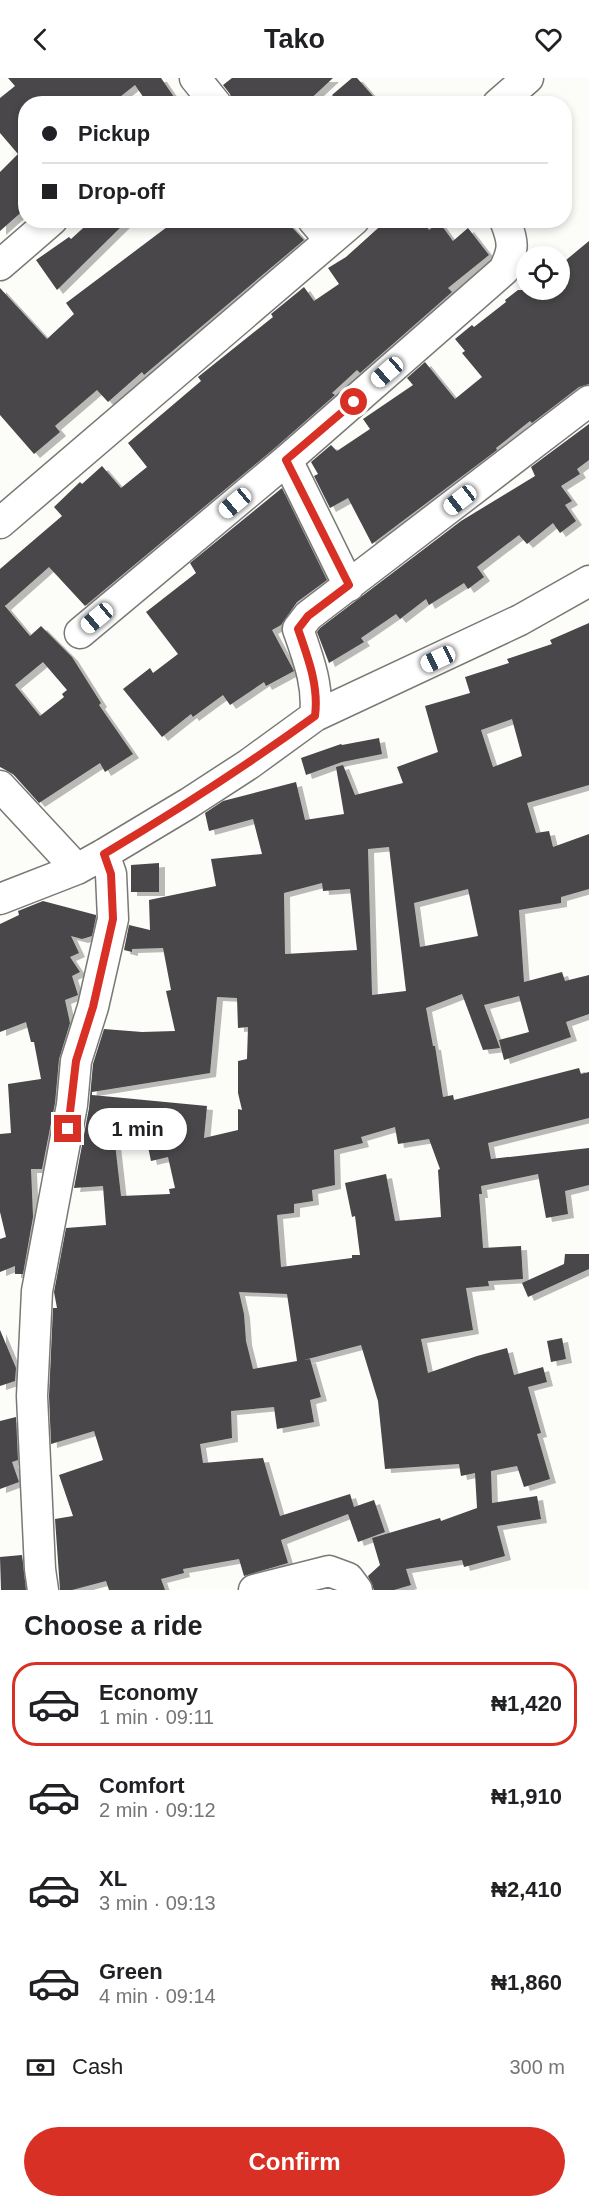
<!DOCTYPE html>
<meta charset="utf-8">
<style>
body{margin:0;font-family:Helvetica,sans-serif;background:#f6f6f6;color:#202124;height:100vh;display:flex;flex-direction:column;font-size:22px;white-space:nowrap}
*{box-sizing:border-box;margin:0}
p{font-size:20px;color:#757577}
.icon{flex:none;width:33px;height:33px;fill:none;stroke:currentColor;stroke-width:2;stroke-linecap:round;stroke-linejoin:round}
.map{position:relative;height:1512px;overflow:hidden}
.details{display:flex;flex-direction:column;background:#fff;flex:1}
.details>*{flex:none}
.banner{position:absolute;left:18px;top:18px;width:554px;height:132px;border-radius:24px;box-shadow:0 3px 9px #0003;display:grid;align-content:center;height:132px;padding:0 24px;background:#fff}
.tools{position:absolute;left:516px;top:168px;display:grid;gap:12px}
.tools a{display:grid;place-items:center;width:54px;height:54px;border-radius:50%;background:#fff;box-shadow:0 3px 9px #0003;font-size:30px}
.end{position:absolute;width:27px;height:27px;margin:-14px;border:8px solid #d93025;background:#fff;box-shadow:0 0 0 3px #fff}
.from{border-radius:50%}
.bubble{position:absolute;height:42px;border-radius:21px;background:#fff;box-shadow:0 3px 9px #0003;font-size:20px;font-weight:600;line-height:42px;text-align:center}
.car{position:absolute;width:18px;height:36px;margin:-18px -9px;border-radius:8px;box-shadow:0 0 4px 2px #0007;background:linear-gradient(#fff 24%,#345 0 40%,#fff 0 76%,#345 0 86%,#fff 0)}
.banner b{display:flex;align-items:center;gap:21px;height:57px;font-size:22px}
.banner b+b{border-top:2px solid #e0e0e0}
.banner i{width:15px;height:15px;background:#202124}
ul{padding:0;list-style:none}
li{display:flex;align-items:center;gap:18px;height:84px;margin:0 12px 9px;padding:0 12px;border:3px solid transparent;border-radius:24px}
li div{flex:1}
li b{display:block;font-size:22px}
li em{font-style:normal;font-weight:600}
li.selected{border-color:#d93025}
li>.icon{width:54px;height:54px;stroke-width:1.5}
h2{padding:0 24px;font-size:27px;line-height:72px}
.pay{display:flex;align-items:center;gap:15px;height:66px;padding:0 24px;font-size:22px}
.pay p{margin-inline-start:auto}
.cta{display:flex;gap:12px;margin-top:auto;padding:12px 24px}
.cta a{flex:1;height:69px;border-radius:36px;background:#d93025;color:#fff;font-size:24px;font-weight:600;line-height:69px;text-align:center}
header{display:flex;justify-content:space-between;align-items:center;height:78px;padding:0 24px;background:#fff;font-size:27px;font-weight:600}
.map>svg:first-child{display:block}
</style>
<header><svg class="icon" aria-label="back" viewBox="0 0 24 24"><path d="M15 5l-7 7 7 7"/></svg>Tako<svg class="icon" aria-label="heart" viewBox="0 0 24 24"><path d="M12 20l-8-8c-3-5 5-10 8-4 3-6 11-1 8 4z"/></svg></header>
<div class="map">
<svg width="589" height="1512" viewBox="0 0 589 1512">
<defs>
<filter id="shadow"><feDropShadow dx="6" dy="4" stdDeviation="0" flood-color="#0004"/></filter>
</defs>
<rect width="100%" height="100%" fill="#fcfcf8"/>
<!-- building -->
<path fill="#484649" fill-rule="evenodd" filter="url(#shadow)" d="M8 0H161L174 19 165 26H148L135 7 111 26H26V130L0 153V94L18 76 0 55V20L15 8Z
M232 0H333L305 26H259L254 20 246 26H233L230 16 223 7Z
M352 0H357L380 26H340L332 17Z
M92 142H128L57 212 36 182 69 159 71 161Z
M182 142H285L304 162 144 297 142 294 108 324 97 312 55 348 60 354 34 376 0 337V210L47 261 74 236 66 225 171 146 174 150Z
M387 142H423L429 152 439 144 453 163 468 150 489 177 448 210 452 214 360 295 357 292 332 315 335 317 276 369 85 528 49 489 5 528 30 558 41 548 72 579 101 625 99 627 133 676 105 694 100 685 39 725 13 696 0 689V491L62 438 54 429 80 404 82 406 102 388 121 410 147 389 128 365 201 303 198 299 273 239 271 236 298 214 304 209 314 223 339 206 328 190 346 179ZM43 584 67 612 62 616 64 619 40 638 15 607Z
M589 163V306L579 309 532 345 530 343 496 370 497 372 372 466 348 420 330 430 314 398 318 396 311 384 331 367 337 373 370 351 363 341 413 307 407 300 425 284 455 321 482 299 462 275 465 273 455 261 472 247 474 249 506 224 505 222 518 212H560V187Z
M589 346V382L577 391 580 396 561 408 572 423 565 427 576 443 560 455 553 445 527 466 519 457 477 489 484 499 468 511 464 505 429 527 426 521 400 541 396 536 361 560 364 564 329 585 317 554 320 550 461 443 535 398 531 389Z
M282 410 327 502 297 524 281 547 272 552 294 593 266 608 264 604 230 627 223 617 193 639 191 636 162 659 123 611 150 590 153 595 178 576 146 534 196 495 190 485Z
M589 545V707L527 725 536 755 549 753 553 769 589 756V811L561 819V825L519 832 524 904 562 894 565 903 589 897V936L566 944 571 959 504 982 499 962 529 954 519 918 484 927 500 970 483 972 462 916 426 930 433 968H435L443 1019 453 1017 454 1022 579 990 581 996 589 994V1040L488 1065 491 1081 589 1070V1107L565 1113 568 1136 546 1140 538 1096 481 1108 482 1116H479L483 1170 521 1168 523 1201 488 1203 489 1208 466 1210 473 1252 421 1261 428 1295 477 1278 507 1270 514 1297 543 1289 547 1304 528 1309 541 1355 537 1356 550 1401 524 1409 517 1388 491 1393 492 1425 537 1418 541 1441 497 1448 505 1478 464 1489 462 1482 406 1491 411 1507 394 1512H374L368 1498 380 1487 372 1460 440 1440 441 1443 477 1430 475 1395 461 1398 459 1386 385 1391 378 1323 361 1267 304 1282 310 1281 321 1319 310 1322 314 1344 277 1351 274 1329 231 1333 232 1360 200 1366 203 1385 263 1380 280 1438 350 1416 354 1429 374 1422 385 1454 358 1464 348 1436 281 1462 288 1485 244 1498 239 1481 183 1491 184 1495 161 1501 165 1512H109L106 1503 72 1512H60L55 1441 73 1438 59 1397 103 1382 94 1353 51 1366 49 1318 53 1230H57L54 1214 66 1150 106 1147 103 1108 74 1110 89 1030 93 986 104 951 142 954 175 953 166 913 171 912 163 870 132 871V874L124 872 129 847 150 852 149 822 216 808 211 781 262 776 253 741 209 753 205 735 223 723 296 704 305 742 344 736 336 689 343 687 355 717 403 705 397 689 438 674 425 628 470 615 465 599 509 585 507 581 552 566 550 562ZM512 641 522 678 493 689 481 652ZM389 769 406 913 372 917 368 771ZM322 805 323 813 350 811 357 872 285 876 284 815ZM468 811 478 858 420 869 414 825ZM217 919 237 920 238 950 248 949 247 981 238 983V1015L242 1032 238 1031V1052L204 1060 207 1028 92 1017V1014L210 995ZM395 1049 398 1066 429 1061 440 1091 438 1092 441 1139 395 1143 386 1096 345 1105 352 1139 355 1138 360 1177H352V1180L281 1189 277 1137 294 1135V1126L313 1123 312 1112 335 1107 334 1072 363 1065 361 1059ZM114 1057 146 1059 151 1083 168 1079 175 1110 169 1111 170 1116 121 1118ZM239 1214 287 1216 297 1283 253 1291 246 1263 244 1236Z
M379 660 382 676 342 684 306 697 301 680 341 666 342 667Z
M159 785V814H131V787Z
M43 823 96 837V839L92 858 82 861 71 858 79 875 70 879 80 894 72 898 78 917 65 922 70 945 59 981 55 1025 42 1091H31L33 1139 23 1196H15V1188L0 1194V1161L6 1159 0 1134V1056L11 1055 8 1006 41 1001 34 964H31L26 944 0 954V846L19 837 18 833Z
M565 1176H589V1191L528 1219 522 1205 564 1186Z
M0 1252 16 1290 15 1303 0 1308Z
M562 1260 566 1281 551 1284 547 1263Z
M16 1339 18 1382 12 1384 19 1404 0 1411V1343Z
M22 1477 26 1512H1L0 1479Z"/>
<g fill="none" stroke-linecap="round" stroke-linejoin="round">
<defs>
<path id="minor" d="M195 0 216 26
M498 26 528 0
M313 142 330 162
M0 187 52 142
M287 382 349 508
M0 445 354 142
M80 555 287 382 504 192C514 171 514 165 505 142
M315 638C319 608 308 580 298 551L308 538 589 323
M0 708 77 791
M0 821 77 791 104 776 189 725 249 686 315 638 520 542 589 503
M43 1512 40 1491 32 1318 37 1213 72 1027 76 983 93 929 113 841 111 796 104 776
M254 1512 329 1493 348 1500 357 1512"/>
</defs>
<!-- minor casing -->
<use href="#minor" stroke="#787875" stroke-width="33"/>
<!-- minor -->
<use href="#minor" stroke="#fff" stroke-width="30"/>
</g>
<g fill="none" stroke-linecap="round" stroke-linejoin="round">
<!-- route -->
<path stroke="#d93025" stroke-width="8" d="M68 1051 76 983 93 929 113 841 111 796 104 776C176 733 246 688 315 638 319 608 308 580 298 551L308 538 349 507 286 382 354 324"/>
</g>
</svg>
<div class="tools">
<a><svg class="icon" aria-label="locate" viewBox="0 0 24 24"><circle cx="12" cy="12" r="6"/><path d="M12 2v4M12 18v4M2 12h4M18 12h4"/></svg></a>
</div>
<i class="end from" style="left:354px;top:324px"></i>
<i class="end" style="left:68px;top:1051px"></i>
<div class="bubble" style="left:88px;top:1030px;width:99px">1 min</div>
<i class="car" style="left:387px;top:294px;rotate:229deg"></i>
<i class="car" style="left:460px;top:422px;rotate:232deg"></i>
<i class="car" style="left:235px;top:425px;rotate:230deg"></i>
<i class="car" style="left:97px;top:540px;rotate:230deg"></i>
<i class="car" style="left:438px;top:581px;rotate:245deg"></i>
<div class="banner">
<b><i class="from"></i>Pickup</b>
<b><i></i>Drop-off</b>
</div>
</div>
<section class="details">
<h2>Choose a ride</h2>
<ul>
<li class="selected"><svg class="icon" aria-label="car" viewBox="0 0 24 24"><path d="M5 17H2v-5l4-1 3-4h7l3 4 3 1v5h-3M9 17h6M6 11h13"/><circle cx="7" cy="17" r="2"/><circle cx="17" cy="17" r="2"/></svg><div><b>Economy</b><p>1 min · 09:11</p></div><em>₦1,420</em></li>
<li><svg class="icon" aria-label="car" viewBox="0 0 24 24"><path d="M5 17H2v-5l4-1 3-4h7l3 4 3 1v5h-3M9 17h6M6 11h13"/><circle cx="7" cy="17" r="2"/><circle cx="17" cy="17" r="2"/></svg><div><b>Comfort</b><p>2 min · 09:12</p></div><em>₦1,910</em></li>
<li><svg class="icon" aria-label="car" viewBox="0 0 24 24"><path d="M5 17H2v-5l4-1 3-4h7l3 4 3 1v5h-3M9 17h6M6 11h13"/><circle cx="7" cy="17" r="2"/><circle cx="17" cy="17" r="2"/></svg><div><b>XL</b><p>3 min · 09:13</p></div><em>₦2,410</em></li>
<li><svg class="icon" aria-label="car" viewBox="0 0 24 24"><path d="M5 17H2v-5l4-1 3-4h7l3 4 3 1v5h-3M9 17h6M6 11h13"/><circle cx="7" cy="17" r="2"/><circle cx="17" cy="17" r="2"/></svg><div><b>Green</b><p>4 min · 09:14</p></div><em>₦1,860</em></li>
</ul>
<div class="pay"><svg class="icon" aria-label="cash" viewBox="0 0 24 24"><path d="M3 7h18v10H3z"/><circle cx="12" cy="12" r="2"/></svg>Cash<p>300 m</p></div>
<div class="cta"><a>Confirm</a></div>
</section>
